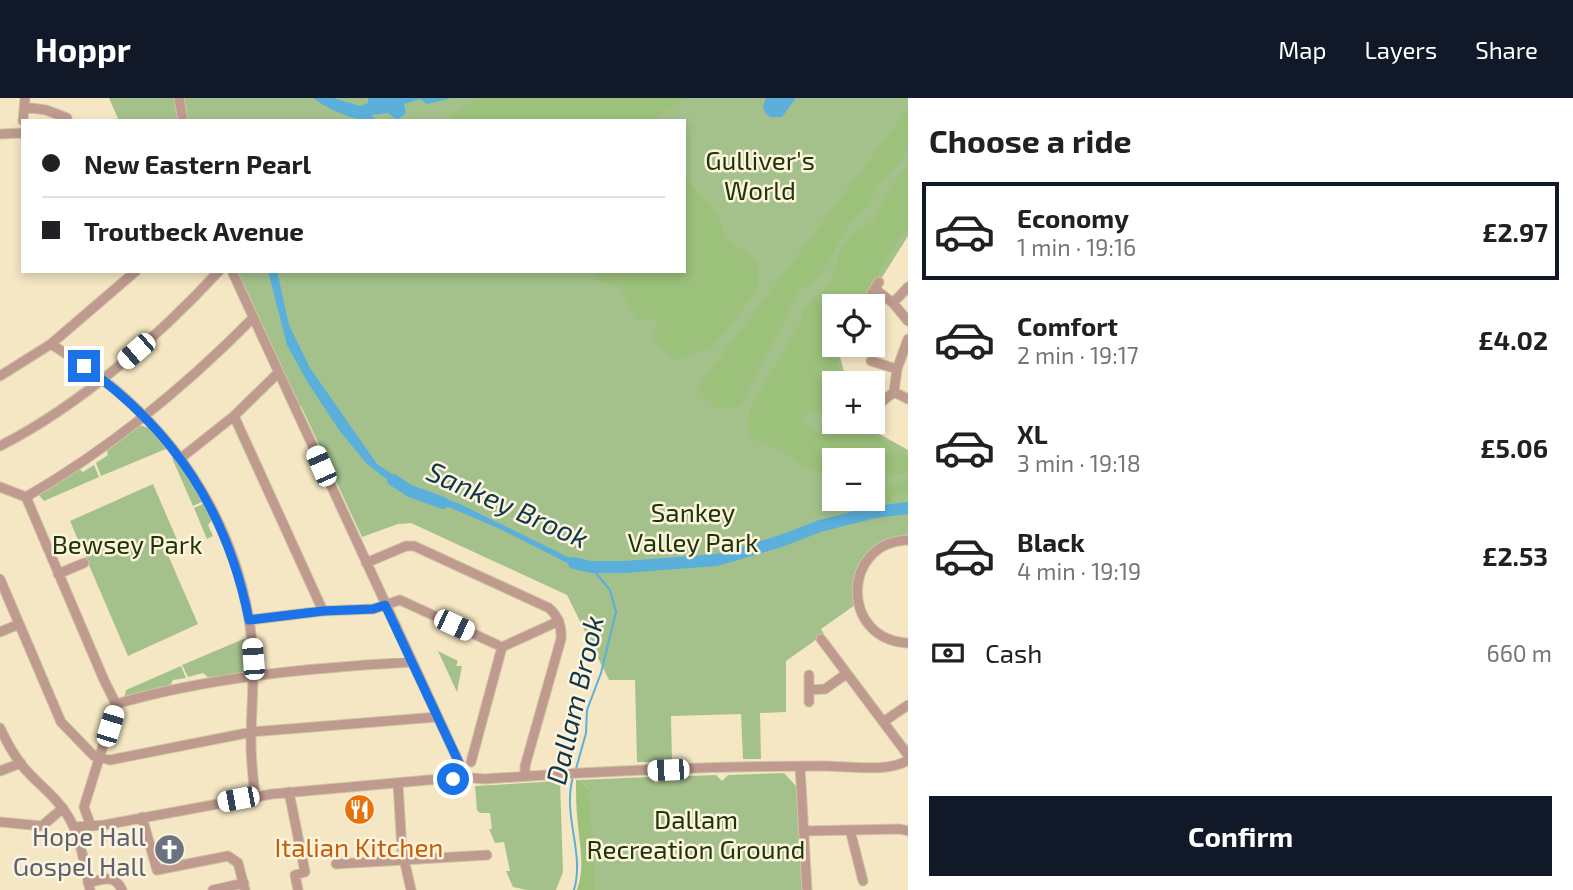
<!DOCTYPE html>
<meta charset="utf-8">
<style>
body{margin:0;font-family:"Exo 2",sans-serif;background:#f6f6f6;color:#202124;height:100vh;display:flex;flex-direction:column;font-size:26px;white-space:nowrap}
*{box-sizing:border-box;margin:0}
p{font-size:23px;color:#757577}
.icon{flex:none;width:38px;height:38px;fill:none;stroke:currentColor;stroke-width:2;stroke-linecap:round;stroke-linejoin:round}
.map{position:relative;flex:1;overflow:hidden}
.details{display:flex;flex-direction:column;background:#fff;width:665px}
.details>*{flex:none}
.hud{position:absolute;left:21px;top:21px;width:665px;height:154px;border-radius:0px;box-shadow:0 4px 10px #0003;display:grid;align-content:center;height:154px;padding:0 21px;background:#fff}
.fabs{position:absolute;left:822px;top:196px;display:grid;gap:14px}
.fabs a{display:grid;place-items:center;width:63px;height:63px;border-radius:0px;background:#fff;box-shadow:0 4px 10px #0003;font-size:35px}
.end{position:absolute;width:32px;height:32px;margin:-16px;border:9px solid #1a73e8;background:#fff;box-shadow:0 0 0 4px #fff}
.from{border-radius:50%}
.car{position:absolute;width:21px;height:42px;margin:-21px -10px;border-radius:9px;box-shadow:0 0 5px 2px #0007;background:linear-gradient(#fff 24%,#345 0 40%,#fff 0 76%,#345 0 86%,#fff 0)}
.hud b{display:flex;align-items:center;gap:24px;height:66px;font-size:26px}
.hud b+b{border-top:2px solid #e0e0e0}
.hud i{width:18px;height:18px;background:#202124}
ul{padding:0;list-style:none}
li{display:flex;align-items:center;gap:21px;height:98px;margin:0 14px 10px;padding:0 7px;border:4px solid transparent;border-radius:0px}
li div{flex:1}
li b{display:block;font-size:26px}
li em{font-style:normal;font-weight:700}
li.active{border-color:#111827}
li>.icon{width:63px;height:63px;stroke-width:1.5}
h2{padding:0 21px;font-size:32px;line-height:84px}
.pay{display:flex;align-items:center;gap:18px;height:77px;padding:0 21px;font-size:26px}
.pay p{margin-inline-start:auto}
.primary-button{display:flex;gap:14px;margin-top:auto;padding:14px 21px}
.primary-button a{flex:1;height:80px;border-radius:0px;background:#111827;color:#fff;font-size:28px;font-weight:700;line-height:80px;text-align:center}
header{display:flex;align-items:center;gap:42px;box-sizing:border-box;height:98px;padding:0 35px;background:#111827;color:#fff}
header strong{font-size:33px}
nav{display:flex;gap:38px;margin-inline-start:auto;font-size:24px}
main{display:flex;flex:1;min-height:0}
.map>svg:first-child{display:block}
</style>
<header>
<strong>Hoppr</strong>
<nav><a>Map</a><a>Layers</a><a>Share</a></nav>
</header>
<main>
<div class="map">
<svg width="908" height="792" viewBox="0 0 908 792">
<rect width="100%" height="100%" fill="#f5e7c4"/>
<!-- green -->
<path fill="#a4c18c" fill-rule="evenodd" d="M109 0H908V138L864 208H835V247H840L838 251 847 285H835V324H858L908 352V440L879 447 854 493 855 507 821 531 824 536 786 563V614L760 615 761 661H743L741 616 671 618 672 664H637L635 582H609L567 497 411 425 398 426 362 439 301 308 297 309 236 173H684V23H119ZM835 362H873V401H835Z
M139 327 149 330 166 351 101 378 96 365 108 357 107 353 110 349Z
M175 359 204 403 193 408 172 360Z
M94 367 99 379 44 403 37 395 79 371 83 374Z
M153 386 181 451 168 457 198 526 128 558 70 423Z
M205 405 213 421 208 427 213 438 207 441 194 410Z
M246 540 248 565 242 576 210 581 203 575 188 579 182 567Z
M438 553 458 563 456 568H462L457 594Z
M181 568 186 580 173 582 170 588 124 600 126 592Z
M784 675 796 688 804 792H592L589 692 579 682 649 679 656 685 661 683 662 679 716 677 722 683 728 677Z
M560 683 563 774 556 792H527L513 789 506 773H510L504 744 495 745 489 731H492L490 715H480L477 712 475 688Z"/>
<!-- forest -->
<path fill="#9cc17b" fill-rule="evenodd" d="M478 0H687L662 14 656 23H450L449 18Z
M908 11V54L877 88 869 107 849 127 827 166 812 185 800 192 794 201 786 222 760 268 740 309 716 310 697 290Z
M908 65V132L901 138 859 208H835L836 247 833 250 842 285H835V324H850L851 326 886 344 895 356 908 358V375L891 377 873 385V362H835V380C810 375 792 358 769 348 762 344 755 344 749 338L748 322 751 309 802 222 804 211 830 185 841 151 853 135 873 123 894 85ZM816 313 824 315 827 320 821 327 820 336 809 330 803 323V317Z
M684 78 718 116 724 139 759 164 757 193 712 250 672 262 652 241 657 229 654 220 638 223 620 189 597 182 594 173H684Z
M908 382V395L893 398 890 408 880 409 877 403 884 389Z
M576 682H579L589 692 595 792H577C585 769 580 750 578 727 576 712 576 697 576 682Z"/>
<!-- water -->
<path fill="#5ab0da" d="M313 0H334L360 8 368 5V0H451L427 6 420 1 404 6 406 15 397 22 388 15 371 17 378 23C355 23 332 14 313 0Z
M766 0H796L782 19H770C762 13 762 9 766 0Z
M268 173H277L289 227 310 270 377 366 406 385 462 407 568 459 590 464 587 473 577 470 500 431 390 384 366 365 339 332 308 285 287 247Z"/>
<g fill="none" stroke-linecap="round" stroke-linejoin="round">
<!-- stream -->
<path stroke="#5ab0da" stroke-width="2" d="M576 671 586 635 587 612 601 575 616 514 610 492 591 469
M573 679C562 717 585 755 574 792"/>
<!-- river -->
<path stroke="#5ab0da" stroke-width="12" d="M393 382 410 393 443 405
M574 465 591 469H624L717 462 781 443 820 428 875 414 908 410"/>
<defs>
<path id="minor" d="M179 0 183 23
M24 9 46 12 67 20
M23 23 25 0
M0 36 23 35
M232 173 461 669 462 679
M908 189 893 205 908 223
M875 191 893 205
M864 208 879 184
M51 246C76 262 102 279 124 299 195 362 242 448 252 544 255 578 251 611 251 645 251 663 253 680 255 698
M871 263 897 271
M0 278 51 246 136 173
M894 294 897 271 908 241
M877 316 879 306 894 294 908 301
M234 318 323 513
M0 348C79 308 159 238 219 173
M181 360 234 318 278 275
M0 389 26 399
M26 399C111 350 185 289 253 220
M26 399 104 582 116 606
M908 442C841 444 840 542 908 545
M366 465 406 448H414L549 510C558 518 562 528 561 541L525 668V678
M58 476 84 465
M0 481 61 624 94 658 110 662 252 634 437 619
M249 522 323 513 373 511 400 502 502 549 471 664
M0 534 19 526
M821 541 908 657
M502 549 559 523
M809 592 825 591 846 576
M809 604V577
M116 606C213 578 312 570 412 564
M883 624 908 607
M0 630C7 645 14 658 25 671 38 686 55 698 66 715 81 737 84 766 90 792
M800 668 807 792
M0 673 21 665
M398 686 402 752 411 792
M289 694 305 774 295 777 298 792
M142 719 157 772 228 758 238 765 245 792
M89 723 84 709 116 606
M0 724 42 728 63 710
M74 729 104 727 272 696 462 679 485 681C598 673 711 668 823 668 846 668 889 675 908 662
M850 732 863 783
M803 733 900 731 908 733
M336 766 487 757
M88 785C102 781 115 776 122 792
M213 792 244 785"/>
</defs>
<!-- minor casing -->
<use href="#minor" stroke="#d1c4a5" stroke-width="11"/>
<!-- minor -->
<use href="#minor" stroke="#be9a8f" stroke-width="9"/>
</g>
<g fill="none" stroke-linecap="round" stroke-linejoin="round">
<!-- route -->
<path stroke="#1a73e8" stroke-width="9" d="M84 268C174 332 227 413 249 522L323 513 373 511 385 507 461 669 463 679 453 681"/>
</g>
<!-- icons -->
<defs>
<symbol id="restaurant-disc" viewBox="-11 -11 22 22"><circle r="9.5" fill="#e8710a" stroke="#fdf4e0"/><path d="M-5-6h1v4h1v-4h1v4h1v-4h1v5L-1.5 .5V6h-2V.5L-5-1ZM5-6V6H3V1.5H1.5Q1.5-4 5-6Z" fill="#fff"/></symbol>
<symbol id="church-disc" viewBox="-11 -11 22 22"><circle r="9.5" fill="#6b7280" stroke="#fdf4e0"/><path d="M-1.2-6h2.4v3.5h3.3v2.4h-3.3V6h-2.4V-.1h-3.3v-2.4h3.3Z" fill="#fff"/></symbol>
</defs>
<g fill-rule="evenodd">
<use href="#restaurant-disc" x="342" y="694" width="35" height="35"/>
<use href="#church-disc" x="152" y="734" width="35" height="35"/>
</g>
<g text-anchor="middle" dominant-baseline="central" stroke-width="5" stroke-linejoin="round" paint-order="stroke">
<!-- park labels -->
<g font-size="26" fill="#1f3603" stroke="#fdf4e0">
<text x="760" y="61">Gulliver's<tspan x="760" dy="30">World</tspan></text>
<text x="693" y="413">Sankey<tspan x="693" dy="30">Valley Park</tspan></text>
<text x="127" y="445">Bewsey Park</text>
<text x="696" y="720">Dallam<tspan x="696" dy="30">Recreation Ground</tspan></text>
</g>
<!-- worship labels -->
<g font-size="26" fill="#5b616d" stroke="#fdf4e0" text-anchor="end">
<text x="146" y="737">Hope Hall<tspan x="146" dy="30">Gospel Hall</tspan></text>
</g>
<!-- food labels -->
<g font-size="26" fill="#c56008" stroke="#fdf4e0">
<text x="359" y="748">Italian Kitchen</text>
</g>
<!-- water labels -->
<g font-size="28" font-style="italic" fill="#103749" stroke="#fdf4e0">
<text transform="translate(508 406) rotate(24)">Sankey Brook</text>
<text transform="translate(574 602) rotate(-77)">Dallam Brook</text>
</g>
</g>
</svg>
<div class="fabs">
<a><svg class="icon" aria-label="locate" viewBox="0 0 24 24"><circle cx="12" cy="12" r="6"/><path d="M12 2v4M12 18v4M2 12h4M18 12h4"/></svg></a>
<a>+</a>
<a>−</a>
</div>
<i class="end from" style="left:453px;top:681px"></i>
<i class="end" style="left:84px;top:268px"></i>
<i class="car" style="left:136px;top:253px;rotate:229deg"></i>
<i class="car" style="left:321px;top:368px;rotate:336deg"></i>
<i class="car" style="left:454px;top:527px;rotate:115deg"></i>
<i class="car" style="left:253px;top:561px;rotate:356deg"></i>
<i class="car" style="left:110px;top:628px;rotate:17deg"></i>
<i class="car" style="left:668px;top:672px;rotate:268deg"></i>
<i class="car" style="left:238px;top:701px;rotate:259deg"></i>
<div class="hud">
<b><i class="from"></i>New Eastern Pearl</b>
<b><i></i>Troutbeck Avenue</b>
</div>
</div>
<section class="details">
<h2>Choose a ride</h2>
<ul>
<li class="active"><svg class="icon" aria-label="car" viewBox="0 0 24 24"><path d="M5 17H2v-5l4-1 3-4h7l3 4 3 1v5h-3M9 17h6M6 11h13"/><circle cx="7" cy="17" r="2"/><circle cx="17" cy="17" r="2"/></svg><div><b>Economy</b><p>1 min · 19:16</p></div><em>£2.97</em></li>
<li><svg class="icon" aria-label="car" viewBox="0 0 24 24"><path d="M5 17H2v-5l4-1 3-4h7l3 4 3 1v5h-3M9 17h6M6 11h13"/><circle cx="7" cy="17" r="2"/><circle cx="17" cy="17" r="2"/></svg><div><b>Comfort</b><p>2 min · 19:17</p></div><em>£4.02</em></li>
<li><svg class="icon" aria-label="car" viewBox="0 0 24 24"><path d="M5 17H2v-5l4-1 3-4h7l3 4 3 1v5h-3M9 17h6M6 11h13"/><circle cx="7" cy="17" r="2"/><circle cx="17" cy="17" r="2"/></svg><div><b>XL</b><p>3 min · 19:18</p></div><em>£5.06</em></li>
<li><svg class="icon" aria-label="car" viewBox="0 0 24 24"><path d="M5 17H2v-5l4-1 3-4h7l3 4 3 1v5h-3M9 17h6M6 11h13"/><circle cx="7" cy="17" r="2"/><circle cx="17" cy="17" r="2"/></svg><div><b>Black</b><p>4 min · 19:19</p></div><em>£2.53</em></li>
</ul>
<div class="pay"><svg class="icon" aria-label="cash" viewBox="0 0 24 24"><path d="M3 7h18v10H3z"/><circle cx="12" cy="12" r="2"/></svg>Cash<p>660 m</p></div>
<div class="primary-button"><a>Confirm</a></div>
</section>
</main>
